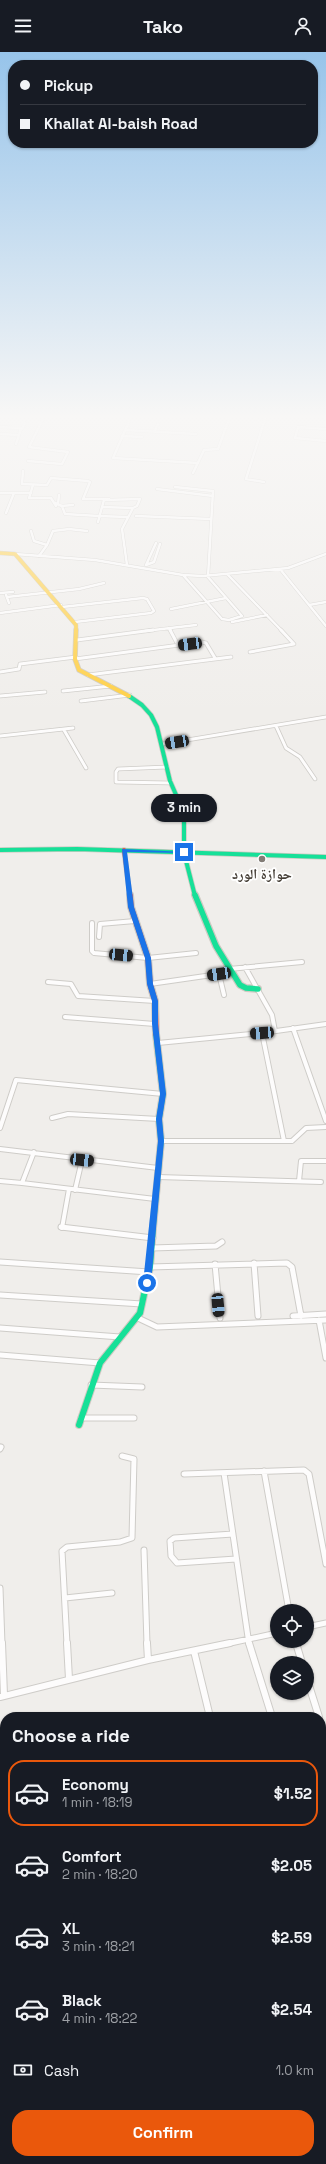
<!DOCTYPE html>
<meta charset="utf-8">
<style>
body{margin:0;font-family:"Space Grotesk","Noto Naskh Arabic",sans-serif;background:#20242c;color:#f1f3f6;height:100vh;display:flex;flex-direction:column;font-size:15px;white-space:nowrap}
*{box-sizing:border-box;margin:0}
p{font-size:13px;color:#9ea1a6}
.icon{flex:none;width:22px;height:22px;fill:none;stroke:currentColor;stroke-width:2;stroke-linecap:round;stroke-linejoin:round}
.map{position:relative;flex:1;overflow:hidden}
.details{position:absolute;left:0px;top:1660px;width:326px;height:452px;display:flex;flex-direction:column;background:#171b24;border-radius:16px 16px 0 0;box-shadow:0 1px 3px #0004}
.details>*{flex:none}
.top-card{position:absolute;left:8px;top:8px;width:310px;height:88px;border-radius:16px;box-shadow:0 1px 3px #0004;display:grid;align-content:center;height:88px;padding:0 12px;background:#171b24}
.buttons{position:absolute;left:270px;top:1552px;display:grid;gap:8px}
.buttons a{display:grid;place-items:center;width:44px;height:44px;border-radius:50%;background:#171b24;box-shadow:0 1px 3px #0004;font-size:20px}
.end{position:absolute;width:18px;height:18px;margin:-9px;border:5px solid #1a73e8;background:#fff;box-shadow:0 0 0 2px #fff}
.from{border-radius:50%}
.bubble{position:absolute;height:28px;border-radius:14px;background:#171b24;box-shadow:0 1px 3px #0004;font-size:13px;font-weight:700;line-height:28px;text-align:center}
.car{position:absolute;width:12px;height:24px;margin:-12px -6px;border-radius:5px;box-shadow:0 0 3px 1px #0007;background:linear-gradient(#222 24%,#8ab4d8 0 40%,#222 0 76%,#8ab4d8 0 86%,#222 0)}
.top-card b{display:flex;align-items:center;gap:14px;height:38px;font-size:15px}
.top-card b+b{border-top:1px solid #363941}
.top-card i{width:10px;height:10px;background:#f1f3f6}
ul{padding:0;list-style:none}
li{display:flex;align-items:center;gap:12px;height:66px;margin:0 8px 6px;padding:0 4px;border:2px solid transparent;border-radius:16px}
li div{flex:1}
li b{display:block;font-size:15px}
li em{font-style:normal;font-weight:700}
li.on{border-color:#ea580c}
li>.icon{width:36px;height:36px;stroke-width:1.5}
h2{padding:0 12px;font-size:18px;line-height:48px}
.pay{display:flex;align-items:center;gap:10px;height:44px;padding:0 12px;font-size:15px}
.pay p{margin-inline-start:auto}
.action{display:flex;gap:8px;margin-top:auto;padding:8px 12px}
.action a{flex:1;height:46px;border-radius:16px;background:#ea580c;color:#fff;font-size:16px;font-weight:700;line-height:46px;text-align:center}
header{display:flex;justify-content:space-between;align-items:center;height:52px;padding:0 12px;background:#171b24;font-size:18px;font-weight:700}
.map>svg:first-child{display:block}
</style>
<header><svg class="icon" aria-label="menu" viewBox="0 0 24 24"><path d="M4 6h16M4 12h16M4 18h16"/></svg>Tako<svg class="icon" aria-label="person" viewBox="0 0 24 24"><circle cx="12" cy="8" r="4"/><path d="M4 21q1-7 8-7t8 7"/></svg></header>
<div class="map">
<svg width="326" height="2112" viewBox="0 0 326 2112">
<rect width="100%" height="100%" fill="#f0eeeb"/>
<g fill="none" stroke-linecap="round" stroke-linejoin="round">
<defs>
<path id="street-far4" d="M130 367 113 406 198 411
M0 375 21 376 19 383
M22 377 25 371
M326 377 298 375 295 386 326 389
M125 378 196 382
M154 380 158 372
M0 382 19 383 16 392
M122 384 142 385
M28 409 62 412 68 400 29 395 43 367
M23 419 22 432 47 433 51 426 88 429 90 430 83 447H109
M193 421 204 398 218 397 229 367
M264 430 246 427 265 367
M33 433 29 446H51L56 454
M175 435 213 439 208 525 242 564 229 568 222 567 183 523
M157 437 213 444
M0 441H31
M140 447 137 454 133 456 102 455 104 448Z
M55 451 62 454 65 462 99 464
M58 452 59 443
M61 454 73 453
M6 461 14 441
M99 464 127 465
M136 464 211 467
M98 470 102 455
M31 479 34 489 47 493
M15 502 95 508 183 523 203 524 288 516 326 502
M39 504 47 493 53 479 69 477 87 479
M127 513 122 477 133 456
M146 513 154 510 160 492
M146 513 156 491
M280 517 326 574
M228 523 282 579
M0 541 13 540
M6 543 9 551
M7 545 79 537 104 531
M309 553 326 550
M62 555 143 546 147 547 154 559 151 561 75 570
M171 557 226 546
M0 561 61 553
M232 570 267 563
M169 576 171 579
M145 579 196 573"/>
<path id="street-far3" d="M170 578 178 593
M77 588 153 578
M250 600 294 592 281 578
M75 607 202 590 206 591 215 606
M0 620 19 617 20 612 76 605
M88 623 231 605
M63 639 111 634
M0 644 45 640
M81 649 130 643
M276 674 286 696 300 705 315 727
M64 678 86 716
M0 684 73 676
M163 692 326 665
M167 715 118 717 116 720V730L171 731"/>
<path id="street-far2" d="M92 871V899L94 901 148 906 196 901
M99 885 100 872 135 869
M245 915 272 963 275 979
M219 922 224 943
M48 930 71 932 78 944 155 949
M150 932 219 922 229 917 302 910
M65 965 155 972
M293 976 326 1069
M262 981 284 1089
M158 991 262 981 326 972
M52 1066 68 1062 159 1067
M0 1076 16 1028 163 1042
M161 1089H292L306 1076 326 1075
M0 1097 158 1116
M34 1100 22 1131 155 1147
M158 1125 321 1130
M0 1129 22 1131
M299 1129 301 1109H326
M75 1138 82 1108
M62 1176 69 1137"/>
<path id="street-far1" d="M61 1175 153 1186
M152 1196 216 1194 222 1190
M0 1210 149 1220
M254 1211 258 1264
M215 1212 220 1266
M150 1215 287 1211 292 1215 301 1264
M0 1243 142 1252
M293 1264 326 1262
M138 1266 157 1275 326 1268
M319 1268 326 1306
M0 1276 120 1285
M0 1303 100 1311
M91 1333 142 1335
M81 1366H134
M0 1397 1 1395
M264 1419 289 1559
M224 1421 249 1592
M184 1422 304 1418 309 1422 326 1512
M233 1482 174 1486 170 1489 171 1504 177 1511 236 1507
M144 1498 147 1592
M0 1536 2 1592
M65 1546 112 1541
M307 1575 326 1571
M295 1589 296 1592
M67 1592 62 1499 67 1495 120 1490 132 1486 134 1407 122 1404
M226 1592 277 1581"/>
<path id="street" d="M2 1591 4 1643
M67 1591 69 1627
M147 1591 148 1608
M249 1591 272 1665
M296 1591 302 1611
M194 1599 210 1665
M307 1627 319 1665
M0 1645 148 1608 230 1591
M321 1673 326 1689
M321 1828 326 1845
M321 1887 326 1886
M208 2107V2112"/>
<path id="fast-far2" d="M129 644 142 653 151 663 157 675 170 729 184 761V801L195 844
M0 798 77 797 326 805"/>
<path id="fast-far1" d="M195 843 216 894 240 933 246 936 258 937
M153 1176 161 1089 159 1067 163 1042 156 982"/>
<path id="fast" d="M79 1373 100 1311 140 1261 150 1215 153 1175"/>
<path id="slow-far1" d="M0 501 15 502 76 573V579"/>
<path id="slow" d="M76 578 75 607 79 618 129 644"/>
<path id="jam-far1" d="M124 798 130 844"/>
<path id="jam" d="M130 843 131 855 148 906 150 932 155 949 156 982"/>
</defs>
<!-- street-far4 casing -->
<use href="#street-far4" stroke="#ceccc8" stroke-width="3.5"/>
<!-- street-far3 casing -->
<use href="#street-far3" stroke="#ceccc8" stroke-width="4.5"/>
<!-- street-far2 casing -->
<use href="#street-far2" stroke="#ceccc8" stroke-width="6"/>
<!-- street-far1 casing -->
<use href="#street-far1" stroke="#ceccc8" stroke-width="7"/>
<!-- street casing -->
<use href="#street" stroke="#ceccc8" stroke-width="8"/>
<!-- fast-far2 casing -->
<use href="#fast-far2" stroke="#cecac2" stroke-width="5.5"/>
<!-- fast-far1 casing -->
<use href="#fast-far1" stroke="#cecac2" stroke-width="8"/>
<!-- fast casing -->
<use href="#fast" stroke="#cecac2" stroke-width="8"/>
<!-- slow-far1 casing -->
<use href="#slow-far1" stroke="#cecac2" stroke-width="4.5"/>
<!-- slow casing -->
<use href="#slow" stroke="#cecac2" stroke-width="5.5"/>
<!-- jam-far1 casing -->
<use href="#jam-far1" stroke="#cecac2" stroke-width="5.5"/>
<!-- jam casing -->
<use href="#jam" stroke="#cecac2" stroke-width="8"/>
<!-- street-far4 -->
<use href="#street-far4" stroke="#fdfcfc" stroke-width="2.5"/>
<!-- street-far3 -->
<use href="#street-far3" stroke="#fdfcfc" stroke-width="3"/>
<!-- street-far2 -->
<use href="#street-far2" stroke="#fdfcfc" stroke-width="4"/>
<!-- street-far1 -->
<use href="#street-far1" stroke="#fdfcfc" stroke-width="5"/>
<!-- street -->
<use href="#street" stroke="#fdfcfc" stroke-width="6"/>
<!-- fast-far2 -->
<use href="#fast-far2" stroke="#16e098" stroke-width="4"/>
<!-- fast-far1 -->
<use href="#fast-far1" stroke="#16e098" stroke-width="5.5"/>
<!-- fast -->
<use href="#fast" stroke="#16e098" stroke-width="6"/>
<!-- slow-far1 -->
<use href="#slow-far1" stroke="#ffcf43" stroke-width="3.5"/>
<!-- slow -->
<use href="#slow" stroke="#ffcf43" stroke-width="4"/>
<!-- jam-far1 -->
<use href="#jam-far1" stroke="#f24e42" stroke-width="4"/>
<!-- jam -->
<use href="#jam" stroke="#f24e42" stroke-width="5.5"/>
</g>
<!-- sky -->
<linearGradient id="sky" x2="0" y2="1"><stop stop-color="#97c4ea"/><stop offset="0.55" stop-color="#f8f7f6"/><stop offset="1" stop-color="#f8f7f6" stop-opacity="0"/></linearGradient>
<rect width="326" height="663" fill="url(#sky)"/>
<!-- route -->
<path fill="#1a73e8" d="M122 797 186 800 184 801 127 800 134 855 151 906 153 932 158 949V972L166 1042 162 1067 164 1089 151 1231 147 1234 143 1231 158 1089 156 1067 160 1042 152 972V949L147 932 145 906 128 855Z"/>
<!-- markers -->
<circle fill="#827c76" stroke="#fff" stroke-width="1.5" cx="262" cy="807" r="4"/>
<g text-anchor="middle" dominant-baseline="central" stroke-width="3.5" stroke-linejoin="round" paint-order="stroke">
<!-- poi labels -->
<g font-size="14" font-weight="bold" fill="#463f37" stroke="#fff">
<text x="262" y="822">حوازة الورد</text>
</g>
</g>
</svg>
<div class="buttons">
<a><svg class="icon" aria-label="locate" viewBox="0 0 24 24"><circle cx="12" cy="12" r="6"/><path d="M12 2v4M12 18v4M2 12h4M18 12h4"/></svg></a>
<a><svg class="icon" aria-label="layers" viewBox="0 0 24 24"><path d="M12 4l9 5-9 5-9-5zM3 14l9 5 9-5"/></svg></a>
</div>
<i class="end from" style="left:147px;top:1231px"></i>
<i class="end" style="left:184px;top:800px"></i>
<div class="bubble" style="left:151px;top:742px;width:66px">3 min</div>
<i class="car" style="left:190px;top:592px;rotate:263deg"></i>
<i class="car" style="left:177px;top:690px;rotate:261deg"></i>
<i class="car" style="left:121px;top:903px;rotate:95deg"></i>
<i class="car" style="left:219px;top:922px;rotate:262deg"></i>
<i class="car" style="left:262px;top:981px;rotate:266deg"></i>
<i class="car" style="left:82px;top:1108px;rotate:96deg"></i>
<i class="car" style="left:218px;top:1253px;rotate:175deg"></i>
<div class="top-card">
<b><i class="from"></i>Pickup</b>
<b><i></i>Khallat Al-baish Road</b>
</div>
<section class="details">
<h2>Choose a ride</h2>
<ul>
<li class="on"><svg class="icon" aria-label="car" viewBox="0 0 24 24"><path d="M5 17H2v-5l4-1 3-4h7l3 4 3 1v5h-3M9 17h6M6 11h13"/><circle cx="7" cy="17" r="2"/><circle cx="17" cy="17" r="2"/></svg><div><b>Economy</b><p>1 min · 18:19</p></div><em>$1.52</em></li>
<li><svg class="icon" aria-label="car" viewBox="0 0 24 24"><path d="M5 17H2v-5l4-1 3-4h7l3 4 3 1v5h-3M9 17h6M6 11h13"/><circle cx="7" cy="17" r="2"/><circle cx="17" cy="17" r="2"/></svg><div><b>Comfort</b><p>2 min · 18:20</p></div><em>$2.05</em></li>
<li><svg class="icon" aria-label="car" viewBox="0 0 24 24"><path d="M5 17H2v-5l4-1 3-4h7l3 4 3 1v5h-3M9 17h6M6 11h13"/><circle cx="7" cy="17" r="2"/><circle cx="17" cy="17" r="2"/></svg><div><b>XL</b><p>3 min · 18:21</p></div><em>$2.59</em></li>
<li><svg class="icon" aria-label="car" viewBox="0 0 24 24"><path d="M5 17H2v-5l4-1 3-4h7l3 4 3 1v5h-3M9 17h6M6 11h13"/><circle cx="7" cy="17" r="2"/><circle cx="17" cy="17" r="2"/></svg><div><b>Black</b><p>4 min · 18:22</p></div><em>$2.54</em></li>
</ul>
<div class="pay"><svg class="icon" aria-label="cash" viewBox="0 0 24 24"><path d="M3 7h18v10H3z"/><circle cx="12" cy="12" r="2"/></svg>Cash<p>1.0 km</p></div>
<div class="action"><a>Confirm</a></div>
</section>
</div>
